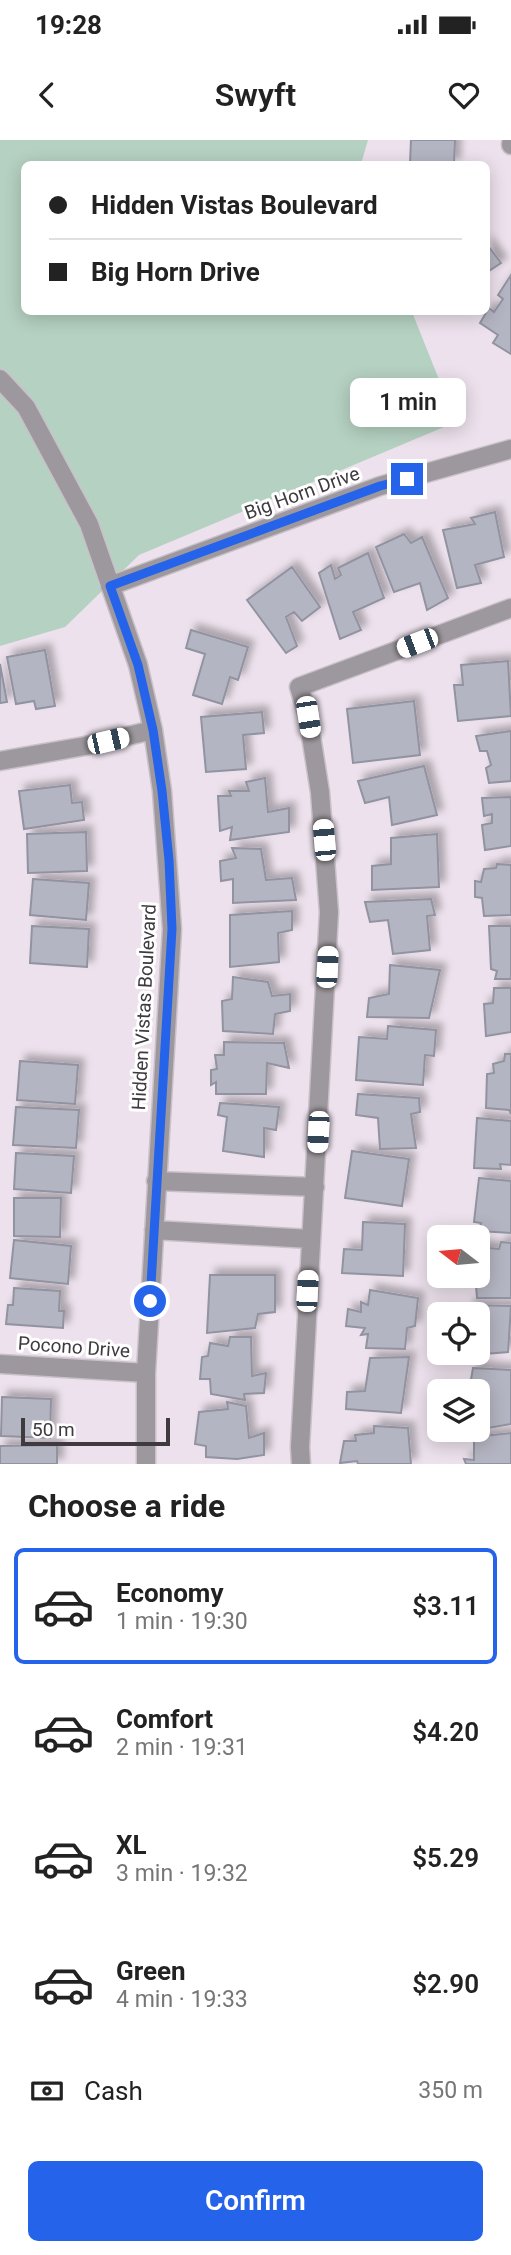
<!DOCTYPE html>
<meta charset="utf-8">
<style>
body{margin:0;font-family:Roboto,sans-serif;background:#f2f2f2;color:#222;height:100vh;display:flex;flex-direction:column;font-size:26px;white-space:nowrap}
*{box-sizing:border-box;margin:0}
p{font-size:23px;color:#767676}
.icon{flex:none;width:38px;height:38px;fill:none;stroke:currentColor;stroke-width:2;stroke-linecap:round;stroke-linejoin:round}
.map{position:relative;height:1324px;overflow:hidden}
.panel{display:flex;flex-direction:column;background:#fff;flex:1}
.panel>*{flex:none}
.top-card{position:absolute;left:21px;top:21px;width:469px;height:154px;border-radius:10px;box-shadow:0 4px 18px #0003;display:grid;align-content:center;height:154px;padding:0 28px;background:#fff}
.needle{width:46px;rotate:286deg}
.buttons{position:absolute;left:427px;top:1085px;display:grid;gap:14px}
.buttons a{display:grid;place-items:center;width:63px;height:63px;border-radius:10px;background:#fff;box-shadow:0 4px 18px #0003;font-size:35px}
.scale{position:absolute;left:21px;bottom:18px;width:149px;box-sizing:border-box;padding-left:7px;border:4px solid #3e3a3f;border-top:0;font-size:19px;line-height:24px;white-space:nowrap;color:#3e3a3f;-webkit-text-stroke:5px #fff;paint-order:stroke}
.end{position:absolute;width:32px;height:32px;margin:-16px;border:9px solid #2563eb;background:#fff;box-shadow:0 0 0 4px #fff}
.from{border-radius:50%}
.bubble{position:absolute;height:49px;border-radius:10px;background:#fff;box-shadow:0 4px 18px #0003;font-size:23px;font-weight:600;line-height:49px;text-align:center}
.car{position:absolute;width:21px;height:42px;margin:-21px -10px;border-radius:9px;box-shadow:0 0 5px 2px #0007;background:linear-gradient(#fff 24%,#345 0 40%,#fff 0 76%,#345 0 86%,#fff 0)}
.top-card b{display:flex;align-items:center;gap:24px;height:66px;font-size:26px}
.top-card b+b{border-top:2px solid #e0e0e0}
.top-card i{width:18px;height:18px;background:#222}
ul{padding:0;list-style:none}
li{display:flex;align-items:center;gap:21px;height:116px;margin:0 14px 10px;padding:0 14px;border:4px solid transparent;border-radius:10px}
li div{flex:1}
li b{display:block;font-size:26px}
li em{font-style:normal;font-weight:600}
li.selected{border-color:#2563eb}
li>.icon{width:63px;height:63px;stroke-width:1.5}
h2{padding:0 28px;font-size:32px;line-height:84px}
.pay{display:flex;align-items:center;gap:18px;height:77px;padding:0 28px;font-size:26px}
.pay p{margin-inline-start:auto}
.button{display:flex;gap:14px;margin-top:auto;padding:14px 28px}
.button a{flex:1;height:80px;border-radius:10px;background:#2563eb;color:#fff;font-size:28px;font-weight:600;line-height:80px;text-align:center}
.status{display:flex;justify-content:space-between;align-items:center;height:49px;padding:0 35px;background:#fff;direction:ltr}
.status svg{height:19px;fill:currentColor}
header{display:flex;justify-content:space-between;align-items:center;height:91px;padding:0 28px;background:#fff;font-size:32px;font-weight:600}
.map>svg:first-child{display:block}
</style>
<div class="status"><b>19:28</b><svg viewBox="0 0 49 12"><path d="M0 12V9h3v3zM5 12V6h3v6zM10 12V3h3v9zM15 12V0h3v12zM26 1h20v11H26zM47 4h2v5h-2z"/></svg></div>
<header><svg class="icon" aria-label="back" viewBox="0 0 24 24"><path d="M15 5l-7 7 7 7"/></svg>Swyft<svg class="icon" aria-label="heart" viewBox="0 0 24 24"><path d="M12 20l-8-8c-3-5 5-10 8-4 3-6 11-1 8 4z"/></svg></header>
<div class="map">
<svg width="511" height="1324" viewBox="0 0 511 1324">
<defs>
<filter id="shadow"><feDropShadow dx="6" dy="-6" stdDeviation="3.5" flood-color="#0004"/></filter>
</defs>
<rect width="100%" height="100%" fill="#ece1ec"/>
<!-- green -->
<path fill="#b5d1c1" d="M0 0H368L361 24H24V172H412L456 282 139 415 65 487 0 506Z"/>
<!-- building -->
<path fill="#b4b5c2" stroke="#9293a0" stroke-width="2" filter="url(#shadow)" d="M411 0H455L454 24H410Z
M486 103 501 123 486 133Z
M511 135V214L493 203 498 195 480 183 489 168 494 172 503 159 498 155Z
M495 372 504 417 475 425 481 443 457 448 443 390 475 384 471 378Z
M404 394 411 403 422 397 448 458 427 470 420 443 394 452 376 407Z
M368 413 384 458 353 472 361 490 340 499 319 433 331 425 335 439 341 435 338 428Z
M292 427 320 467 302 481 294 472 286 477 297 506 286 513 247 460Z
M191 490 248 507 238 540 230 537 222 564 193 555 205 514 186 508Z
M45 510 55 566 36 569 34 561 16 564 7 517Z
M508 521 511 576 458 581 454 545H463L461 525Z
M0 524 7 562 0 563Z
M414 561 420 615 353 623 347 569Z
M262 572 264 593 243 595 246 629 206 632 201 577Z
M511 591V641L489 643 486 628 491 625 487 611H480L476 596Z
M424 626 437 675 392 685 389 657 365 663 358 641Z
M265 638 268 672 289 668V692L230 700 232 687 220 691 218 656H231L229 651H249L246 642Z
M70 645 72 663 82 662 84 680 24 689 19 651Z
M511 657V706L485 710 482 685 492 683V674L484 676 482 658Z
M86 692 87 731 28 733 27 694Z
M437 694 439 747 372 750V726L391 724V698Z
M232 708 261 709 266 740 292 738 296 760 233 763V739L221 741 220 721 236 718Z
M497 724 511 725V775L484 776 482 758 475 757V741L481 742 484 729 496 728Z
M33 739 89 743 86 780 30 775Z
M431 759 435 775 427 776 430 810 393 814 388 780 370 782 365 762Z
M292 771V790L278 793 279 822 230 827V775Z
M32 786 89 789 87 827 30 823Z
M489 786H511V839H495L497 831 491 829Z
M390 825 440 830 429 878 367 877 369 858 389 854Z
M233 837 268 842 272 856 290 854V871L275 874 273 894 223 891 222 861 232 859Z
M494 848H511V892L486 896 484 864 493 863Z
M388 886 436 890 434 916 425 915 423 945 356 940 359 897 387 899Z
M224 902 284 903 289 928 267 923 266 954H216V942L211 945V930L217 929 215 915H224Z
M505 914H511V974L509 970 486 968 487 934 494 933 493 924 504 921Z
M20 921 78 925 75 964 17 960Z
M358 954 419 958 420 972 411 974 416 1008 380 1009 378 978 356 975Z
M220 963 279 967 276 990 264 988V1017L223 1011 227 977 218 975Z
M16 967 79 970 76 1008 13 1005Z
M477 978 511 981V1025L500 1024 501 1029 474 1028Z
M352 1011 409 1019 402 1066 345 1058Z
M16 1013 74 1016 71 1053 14 1049Z
M479 1038 511 1041V1093L479 1091 481 1083 474 1082Z
M14 1058H61L60 1097 14 1096Z
M363 1082 405 1084 403 1136 342 1133 344 1109 362 1110Z
M14 1100 71 1106 68 1144 10 1138Z
M501 1102 511 1103V1158H477L476 1146 465 1144 466 1136H478V1107L499 1109Z
M210 1135H275V1172L258 1174 255 1188 207 1193Z
M14 1148 60 1151 59 1171H64L63 1188 6 1184 8 1165H13Z
M370 1150 418 1158 415 1186 407 1188 405 1209 366 1208 368 1194 361 1195 365 1188 346 1186 348 1169 361 1172V1162L368 1165Z
M468 1165 511 1166 508 1212 461 1216V1213H478V1174H471Z
M230 1197H251L252 1236 266 1233 264 1253 244 1254 245 1260 211 1254 210 1239H200L202 1217 208 1216 210 1203 228 1206Z
M409 1217 401 1273 346 1269 347 1252 365 1251 370 1218Z
M473 1228 511 1230V1284L488 1288V1279L478 1278V1251H469Z
M2 1257 51 1259 50 1298 1 1296Z
M227 1262 246 1266 249 1298 264 1293V1315L237 1319 206 1317V1306L195 1304 199 1272 228 1269Z
M374 1286 408 1288 411 1324H358L357 1321 340 1323 344 1301H356L355 1295 374 1293Z
M511 1293V1324H466L464 1319 474 1320V1297Z
M57 1305V1324H0V1306Z"/>
<g fill="none" stroke-linecap="round" stroke-linejoin="round">
<defs>
<path id="minor" d="M511 4V5
M0 239 26 267 89 384 138 525 153 590 162 651 172 789 146 1233V1324
M110 446 380 346 511 309
M0 621 85 606 153 590
M156 1041 315 1047
M154 1090 310 1099
M0 1224 146 1233
M301 1324 300 1307 329 772 320 652 308 577 299 547 511 468"/>
</defs>
<!-- minor casing -->
<use href="#minor" stroke="#c9c0c9" stroke-width="21"/>
<!-- minor -->
<use href="#minor" stroke="#9d989d" stroke-width="18"/>
</g>
<g fill="none" stroke-linecap="round" stroke-linejoin="round">
<!-- route -->
<path stroke="#2563eb" stroke-width="9" d="M150 1161 172 789 169 720 162 651 153 590 138 525 110 446 380 346 407 339"/>
</g>
<g text-anchor="middle" dominant-baseline="central" stroke-width="6" stroke-linejoin="round" paint-order="stroke">
<!-- street labels -->
<g font-size="19" fill="#3e3a3f" stroke="#fff">
<text transform="translate(302 353) rotate(-20)">Big Horn Drive</text>
<text transform="translate(144 867) rotate(-87)">Hidden Vistas Boulevard</text>
<text transform="translate(74 1207) rotate(4)">Pocono Drive</text>
</g>
</g>
</svg>
<div class="buttons">
<a><svg class="needle" viewBox="-14 -14 28 28"><path d="M0-13l5 13h-10z" fill="#e53935"/><path d="M0 13l5-13h-10z" fill="#767676"/></svg></a>
<a><svg class="icon" aria-label="locate" viewBox="0 0 24 24"><circle cx="12" cy="12" r="6"/><path d="M12 2v4M12 18v4M2 12h4M18 12h4"/></svg></a>
<a><svg class="icon" aria-label="layers" viewBox="0 0 24 24"><path d="M12 4l9 5-9 5-9-5zM3 14l9 5 9-5"/></svg></a>
</div>
<div class="scale">50 m</div>
<i class="end from" style="left:150px;top:1161px"></i>
<i class="end" style="left:407px;top:339px"></i>
<div class="bubble" style="left:350px;top:238px;width:116px">1 min</div>
<i class="car" style="left:417px;top:503px;rotate:249deg"></i>
<i class="car" style="left:308px;top:577px;rotate:171deg"></i>
<i class="car" style="left:108px;top:601px;rotate:77deg"></i>
<i class="car" style="left:324px;top:700px;rotate:355deg"></i>
<i class="car" style="left:327px;top:827px;rotate:3deg"></i>
<i class="car" style="left:318px;top:992px;rotate:183deg"></i>
<i class="car" style="left:307px;top:1151px;rotate:3deg"></i>
<div class="top-card">
<b><i class="from"></i>Hidden Vistas Boulevard</b>
<b><i></i>Big Horn Drive</b>
</div>
</div>
<section class="panel">
<h2>Choose a ride</h2>
<ul>
<li class="selected"><svg class="icon" aria-label="car" viewBox="0 0 24 24"><path d="M5 17H2v-5l4-1 3-4h7l3 4 3 1v5h-3M9 17h6M6 11h13"/><circle cx="7" cy="17" r="2"/><circle cx="17" cy="17" r="2"/></svg><div><b>Economy</b><p>1 min · 19:30</p></div><em>$3.11</em></li>
<li><svg class="icon" aria-label="car" viewBox="0 0 24 24"><path d="M5 17H2v-5l4-1 3-4h7l3 4 3 1v5h-3M9 17h6M6 11h13"/><circle cx="7" cy="17" r="2"/><circle cx="17" cy="17" r="2"/></svg><div><b>Comfort</b><p>2 min · 19:31</p></div><em>$4.20</em></li>
<li><svg class="icon" aria-label="car" viewBox="0 0 24 24"><path d="M5 17H2v-5l4-1 3-4h7l3 4 3 1v5h-3M9 17h6M6 11h13"/><circle cx="7" cy="17" r="2"/><circle cx="17" cy="17" r="2"/></svg><div><b>XL</b><p>3 min · 19:32</p></div><em>$5.29</em></li>
<li><svg class="icon" aria-label="car" viewBox="0 0 24 24"><path d="M5 17H2v-5l4-1 3-4h7l3 4 3 1v5h-3M9 17h6M6 11h13"/><circle cx="7" cy="17" r="2"/><circle cx="17" cy="17" r="2"/></svg><div><b>Green</b><p>4 min · 19:33</p></div><em>$2.90</em></li>
</ul>
<div class="pay"><svg class="icon" aria-label="cash" viewBox="0 0 24 24"><path d="M3 7h18v10H3z"/><circle cx="12" cy="12" r="2"/></svg>Cash<p>350 m</p></div>
<div class="button"><a>Confirm</a></div>
</section>
